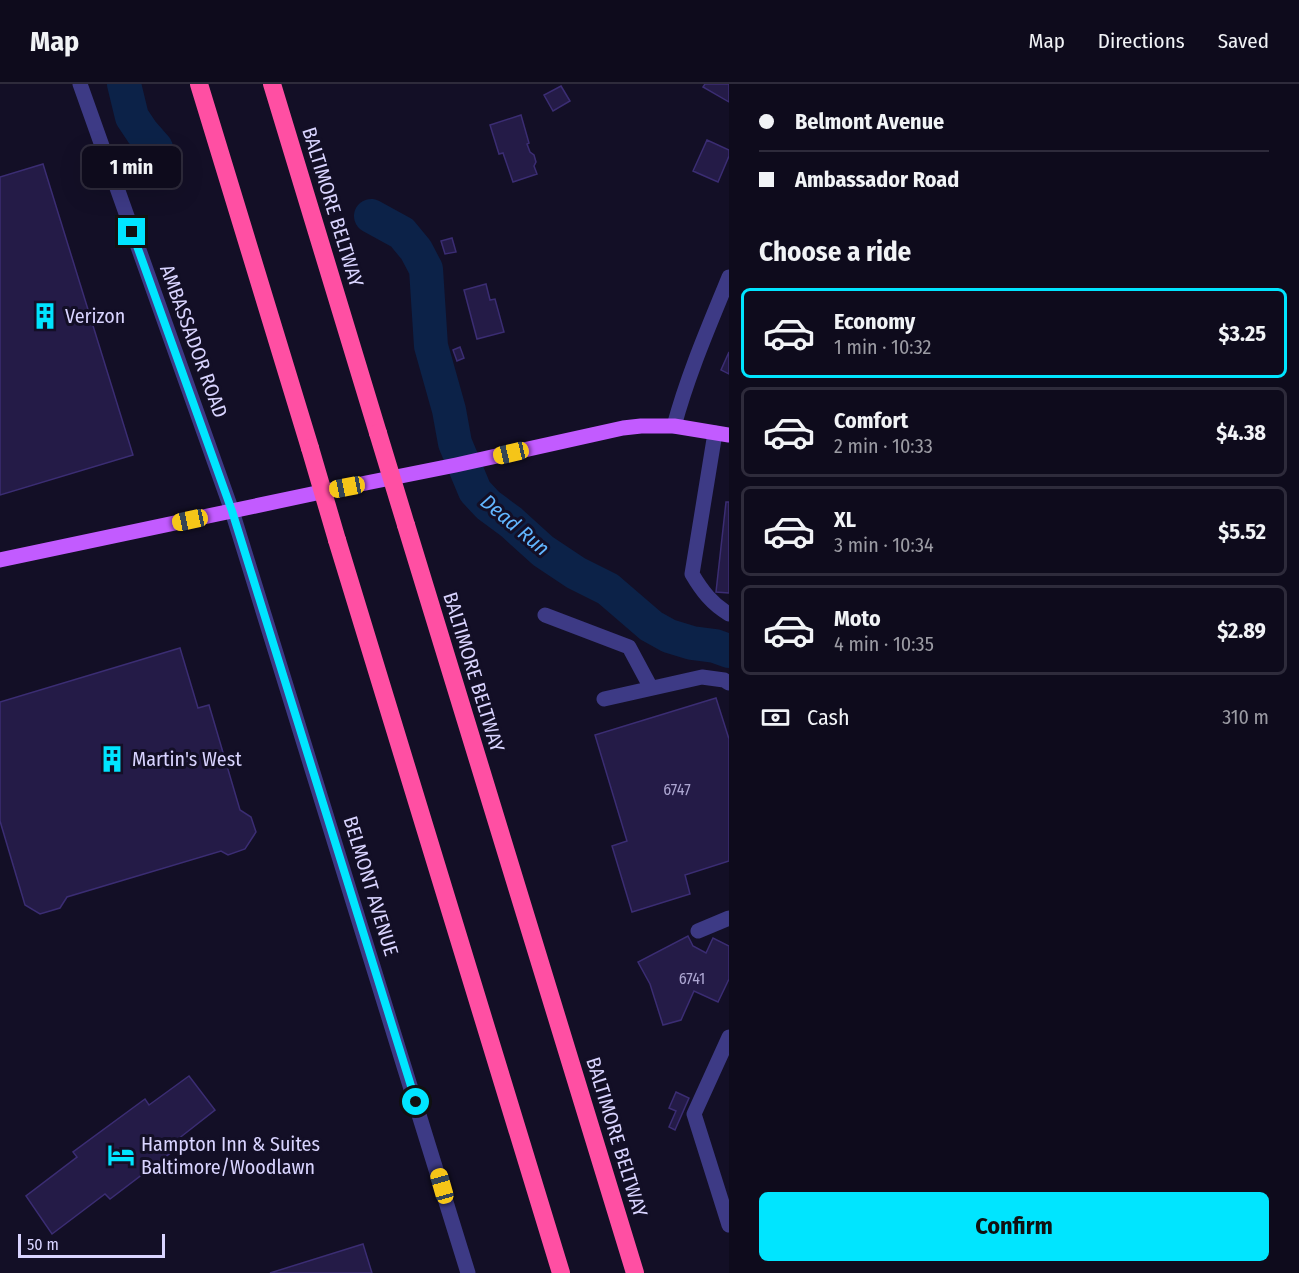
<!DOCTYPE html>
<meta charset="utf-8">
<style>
body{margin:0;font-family:"Fira Sans Condensed",sans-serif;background:#1c1929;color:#f1f3f6;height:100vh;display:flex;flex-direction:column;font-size:22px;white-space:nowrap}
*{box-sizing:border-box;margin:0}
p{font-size:20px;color:#9b9ba3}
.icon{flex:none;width:33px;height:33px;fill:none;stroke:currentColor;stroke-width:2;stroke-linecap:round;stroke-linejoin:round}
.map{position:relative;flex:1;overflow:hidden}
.side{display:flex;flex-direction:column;background:#0e0b1c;width:570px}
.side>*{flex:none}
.banner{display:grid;align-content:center;height:132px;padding:0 30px;background:#0e0b1c}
.scale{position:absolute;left:18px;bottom:15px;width:147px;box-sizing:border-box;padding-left:6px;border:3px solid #d9d4ff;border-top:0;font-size:16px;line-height:21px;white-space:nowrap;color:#d9d4ff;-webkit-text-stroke:4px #130f26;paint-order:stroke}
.end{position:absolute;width:27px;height:27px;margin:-14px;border:8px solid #00e5ff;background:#111;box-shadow:0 0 0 3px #111}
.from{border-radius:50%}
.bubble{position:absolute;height:42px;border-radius:9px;background:#0e0b1c;box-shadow:0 6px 24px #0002,0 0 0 2px #2e2b3b;font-size:20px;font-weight:700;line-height:42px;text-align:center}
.car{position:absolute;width:18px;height:36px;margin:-18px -9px;border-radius:8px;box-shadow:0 0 4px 2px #0007;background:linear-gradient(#f5c518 24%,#345 0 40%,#f5c518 0 76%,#345 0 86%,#f5c518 0)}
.banner b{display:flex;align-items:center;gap:21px;height:57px;font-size:22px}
.banner b+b{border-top:2px solid #2e2b3b}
.banner i{width:15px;height:15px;background:#f1f3f6}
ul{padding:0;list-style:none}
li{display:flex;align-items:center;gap:18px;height:90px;margin:0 12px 9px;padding:0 18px;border:3px solid #2e2b3b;border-radius:9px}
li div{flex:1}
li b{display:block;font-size:22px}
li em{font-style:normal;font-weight:700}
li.active{border-color:#00e5ff}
li>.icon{width:54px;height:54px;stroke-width:1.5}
h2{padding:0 30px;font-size:27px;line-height:72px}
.pay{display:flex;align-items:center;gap:15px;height:66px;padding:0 30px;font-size:22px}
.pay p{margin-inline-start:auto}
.cta{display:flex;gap:12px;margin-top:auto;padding:12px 30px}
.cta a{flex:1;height:69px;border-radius:9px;background:#00e5ff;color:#111;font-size:24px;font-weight:700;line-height:69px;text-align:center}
header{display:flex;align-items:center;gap:36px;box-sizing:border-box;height:84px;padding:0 30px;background:#0e0b1c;border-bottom:2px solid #2e2b3b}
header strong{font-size:28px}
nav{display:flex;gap:33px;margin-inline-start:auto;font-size:21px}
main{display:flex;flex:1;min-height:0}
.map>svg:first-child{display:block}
</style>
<header>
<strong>Map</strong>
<nav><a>Map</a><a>Directions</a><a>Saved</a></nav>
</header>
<main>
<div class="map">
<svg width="729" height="1189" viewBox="0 0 729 1189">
<rect width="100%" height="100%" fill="#130f26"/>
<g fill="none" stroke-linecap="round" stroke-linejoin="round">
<!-- river -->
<path stroke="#0c2248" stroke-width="34" d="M124 0 132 33 142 48 156 64
M371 132 402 149 416 166 426 185 431 262 449 326 455 359 475 407 488 421 511 438 543 467 576 489 608 505 651 542 669 552 692 559 715 562 729 567"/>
</g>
<!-- building -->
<path fill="#241b47" stroke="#3b2d73" stroke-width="1.5" d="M705 0H729V18L703 3Z
M561 2 570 17 553 27 544 11Z
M521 31 529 59 527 60 530 68 534 71 536 78 534 82 537 90 513 98 503 69 499 70 490 41Z
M707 56 729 66V72L718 98 693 87Z
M43 80 133 371 0 411V93Z
M452 154 456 168 445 170 441 157Z
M486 200 490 216 495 215 504 248 477 255 464 206Z
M460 263 464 274 457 277 453 266Z
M729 268V290L721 286Z
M726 418H729V509L716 508Z
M180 564 198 624 209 621 240 726 251 733 256 748 245 765 228 771 221 767 67 813 60 824 40 830 25 821 0 737V618Z
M716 614 729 655V777L685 791 690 810 632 828 612 762 627 757 595 651Z
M688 852 693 862 706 869 713 854 729 862V895L718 918 694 907 681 936 663 941 650 900 638 878Z
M189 992 215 1026 173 1059 177 1064 110 1115 105 1110 52 1150 26 1112 77 1073 73 1068 145 1015 149 1021Z
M676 1008 689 1014 675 1046 669 1043 676 1027 669 1024Z
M363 1160 372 1189H270Z"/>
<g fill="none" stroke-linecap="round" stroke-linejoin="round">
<!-- minor -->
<path stroke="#3d3a85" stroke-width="15" d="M80 0 232 427 468 1189
M674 342C688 290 709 242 729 193
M715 349 692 490C702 507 712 520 729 530
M545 531 629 563 651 604
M604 615 702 593 724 596 729 599
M698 847 729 834
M729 953 694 1030 729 1141"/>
<!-- major -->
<path stroke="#c25bff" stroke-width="15" d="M0 476 326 407 456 381 623 344 641 342H674L729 351"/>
<!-- highway -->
<path stroke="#ff4fa3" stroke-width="18" d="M199 0 310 364
M272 0 378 349
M406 441 635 1189
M337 456 561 1189"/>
<!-- highway-bridge -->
<path stroke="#ff4fa3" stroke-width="18" d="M378 349 406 441
M310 364 337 456"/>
</g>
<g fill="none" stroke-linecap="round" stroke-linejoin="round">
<!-- route -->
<path stroke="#00e5ff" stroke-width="8" d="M132 148 232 427 416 1018"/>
</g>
<!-- icons -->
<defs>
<symbol id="building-bare" viewBox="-9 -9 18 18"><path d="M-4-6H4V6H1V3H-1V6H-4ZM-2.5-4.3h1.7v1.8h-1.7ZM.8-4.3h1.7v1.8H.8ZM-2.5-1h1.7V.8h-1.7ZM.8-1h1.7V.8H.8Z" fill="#00e5ff" stroke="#130f26" stroke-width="2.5" paint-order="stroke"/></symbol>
<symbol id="hotel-bare" viewBox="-9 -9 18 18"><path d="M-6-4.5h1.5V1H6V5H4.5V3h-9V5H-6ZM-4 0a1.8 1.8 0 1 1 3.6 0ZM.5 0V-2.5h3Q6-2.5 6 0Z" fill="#00e5ff" stroke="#130f26" stroke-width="2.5" paint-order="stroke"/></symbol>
</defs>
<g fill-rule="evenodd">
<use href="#building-bare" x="26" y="213" width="38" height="38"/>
<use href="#building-bare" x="93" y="656" width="38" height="38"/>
<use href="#hotel-bare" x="102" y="1052" width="38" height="38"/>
</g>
<g text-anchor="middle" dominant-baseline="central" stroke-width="6" stroke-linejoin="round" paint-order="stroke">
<!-- number labels -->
<g font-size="16" fill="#aca6d1">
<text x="677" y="705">6747</text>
<text x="692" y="894">6741</text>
</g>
<!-- street labels -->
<g font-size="20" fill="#d9d4ff" stroke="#130f26">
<text transform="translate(333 123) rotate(73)">BALTIMORE BELTWAY</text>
<text transform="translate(194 257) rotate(70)">AMBASSADOR ROAD</text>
<text transform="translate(474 588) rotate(73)">BALTIMORE BELTWAY</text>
<text transform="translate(371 802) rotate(73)">BELMONT AVENUE</text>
<text transform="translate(617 1053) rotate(73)">BALTIMORE BELTWAY</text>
</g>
<!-- poi labels -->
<g font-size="20" fill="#d9d4ff" stroke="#130f26" text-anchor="start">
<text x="65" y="232">Verizon</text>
<text x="132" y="675">Martin's West</text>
<text x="141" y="1060">Hampton Inn &amp; Suites<tspan x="141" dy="23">Baltimore/Woodlawn</tspan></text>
</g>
<!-- water labels -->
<g font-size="21" font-style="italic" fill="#62b6ff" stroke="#130f26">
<text transform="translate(515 441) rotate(40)">Dead Run</text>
</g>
</g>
</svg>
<div class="scale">50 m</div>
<i class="end from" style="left:416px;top:1018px"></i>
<i class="end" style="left:132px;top:148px"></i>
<div class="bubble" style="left:82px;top:62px;width:99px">1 min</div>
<i class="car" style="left:511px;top:369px;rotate:257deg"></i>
<i class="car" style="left:347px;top:403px;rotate:259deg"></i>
<i class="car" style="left:190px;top:436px;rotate:258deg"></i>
<i class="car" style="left:442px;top:1102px;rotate:344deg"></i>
</div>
<section class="side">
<div class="banner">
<b><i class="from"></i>Belmont Avenue</b>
<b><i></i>Ambassador Road</b>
</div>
<h2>Choose a ride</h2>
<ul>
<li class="active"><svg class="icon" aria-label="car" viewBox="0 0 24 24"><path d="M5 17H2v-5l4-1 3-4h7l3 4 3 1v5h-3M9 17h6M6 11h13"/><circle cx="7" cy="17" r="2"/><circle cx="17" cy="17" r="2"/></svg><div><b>Economy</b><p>1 min · 10:32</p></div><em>$3.25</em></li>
<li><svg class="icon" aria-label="car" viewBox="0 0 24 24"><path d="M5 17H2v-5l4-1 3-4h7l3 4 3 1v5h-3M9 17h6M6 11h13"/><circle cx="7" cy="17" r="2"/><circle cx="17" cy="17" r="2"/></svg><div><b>Comfort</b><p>2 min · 10:33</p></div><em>$4.38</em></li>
<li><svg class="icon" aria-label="car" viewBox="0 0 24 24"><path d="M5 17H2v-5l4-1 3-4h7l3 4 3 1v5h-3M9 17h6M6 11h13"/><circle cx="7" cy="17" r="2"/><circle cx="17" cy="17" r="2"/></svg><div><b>XL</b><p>3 min · 10:34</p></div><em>$5.52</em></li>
<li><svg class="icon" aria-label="car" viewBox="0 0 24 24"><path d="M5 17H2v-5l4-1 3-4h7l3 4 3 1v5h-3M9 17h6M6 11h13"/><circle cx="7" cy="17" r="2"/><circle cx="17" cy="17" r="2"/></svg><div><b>Moto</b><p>4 min · 10:35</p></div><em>$2.89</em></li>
</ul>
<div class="pay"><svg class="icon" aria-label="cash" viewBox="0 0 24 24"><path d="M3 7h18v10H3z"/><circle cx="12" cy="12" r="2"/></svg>Cash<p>310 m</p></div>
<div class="cta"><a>Confirm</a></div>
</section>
</main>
